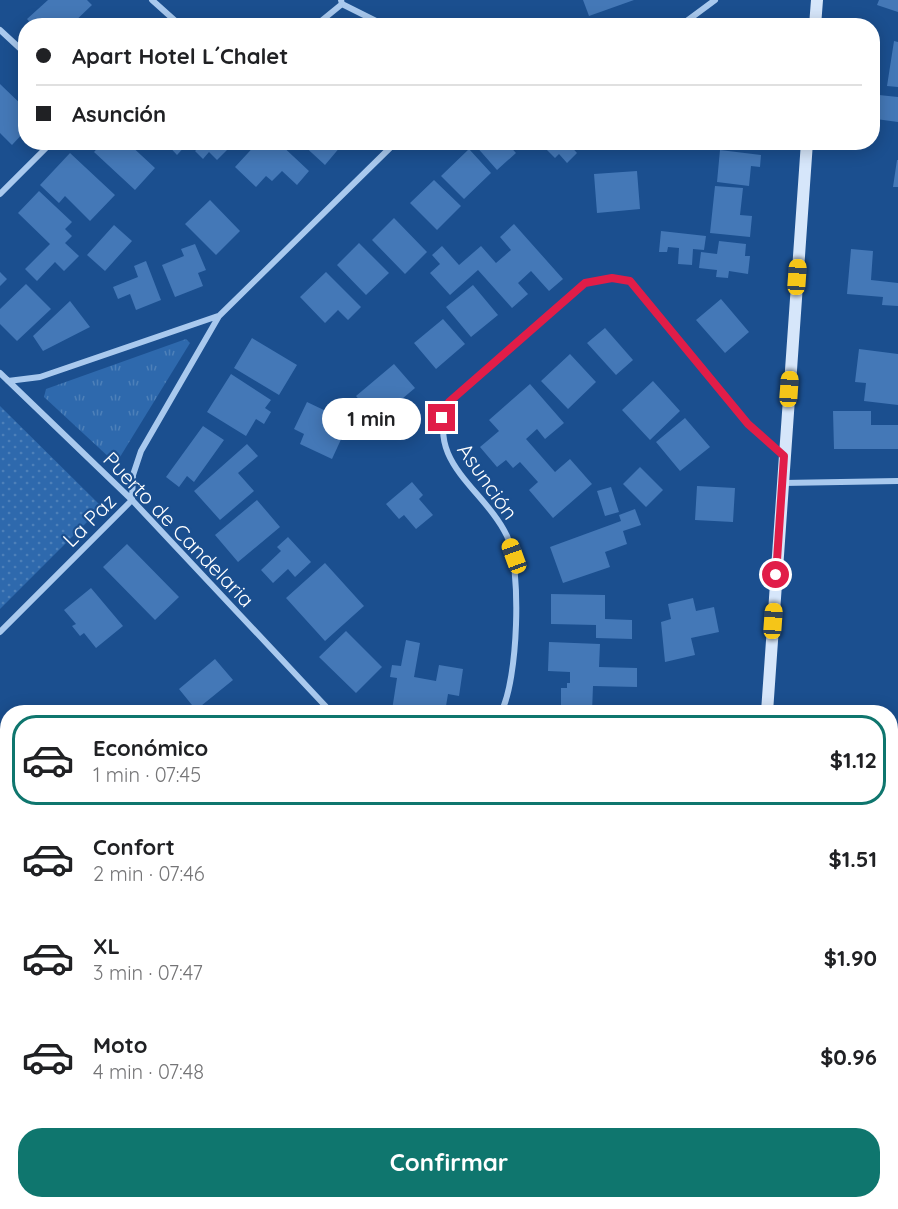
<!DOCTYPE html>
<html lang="es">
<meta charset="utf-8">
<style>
body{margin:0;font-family:Quicksand,sans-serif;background:#f6f6f6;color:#202124;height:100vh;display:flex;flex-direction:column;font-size:22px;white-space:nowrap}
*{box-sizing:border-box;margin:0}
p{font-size:20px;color:#757577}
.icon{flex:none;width:33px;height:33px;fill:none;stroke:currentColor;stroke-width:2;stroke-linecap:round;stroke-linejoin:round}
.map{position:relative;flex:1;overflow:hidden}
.sheet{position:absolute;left:0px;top:705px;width:898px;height:504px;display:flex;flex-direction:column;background:#fff;border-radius:24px 24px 0 0;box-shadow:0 3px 15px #0003}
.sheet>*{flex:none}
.hud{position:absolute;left:18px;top:18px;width:862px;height:132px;border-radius:24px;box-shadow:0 3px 15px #0003;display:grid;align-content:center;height:132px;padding:0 18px;background:#fff}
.end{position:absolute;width:27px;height:27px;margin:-14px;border:8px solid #e11d48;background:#fff;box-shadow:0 0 0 3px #fff}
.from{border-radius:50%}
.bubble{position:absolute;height:42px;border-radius:21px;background:#fff;box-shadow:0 3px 15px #0003;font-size:20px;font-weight:700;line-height:42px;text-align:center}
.car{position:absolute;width:18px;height:36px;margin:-18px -9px;border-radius:8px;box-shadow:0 0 4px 2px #0007;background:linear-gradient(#f5c518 24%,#345 0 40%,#f5c518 0 76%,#345 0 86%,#f5c518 0)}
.hud b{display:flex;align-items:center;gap:21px;height:57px;font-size:22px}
.hud b+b{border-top:2px solid #e0e0e0}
.hud i{width:15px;height:15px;background:#202124}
ul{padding:10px 0 0;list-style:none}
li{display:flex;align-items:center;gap:18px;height:90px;margin:0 12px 9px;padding:0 6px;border:3px solid transparent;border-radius:24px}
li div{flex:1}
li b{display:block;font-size:22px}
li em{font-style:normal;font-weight:700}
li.active{border-color:#0f766e}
li>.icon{width:54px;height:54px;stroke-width:1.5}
.action{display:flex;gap:12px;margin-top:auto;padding:12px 18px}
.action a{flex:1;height:69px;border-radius:24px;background:#0f766e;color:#fff;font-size:24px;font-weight:700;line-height:69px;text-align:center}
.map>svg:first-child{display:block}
</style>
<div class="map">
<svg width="898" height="1209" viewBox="0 0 898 1209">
<defs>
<pattern id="grass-dots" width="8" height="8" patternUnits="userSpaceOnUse" patternTransform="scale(1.5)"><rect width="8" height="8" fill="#2e69ad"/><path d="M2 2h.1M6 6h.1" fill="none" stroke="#4d80b9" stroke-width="1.8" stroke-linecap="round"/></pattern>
<pattern id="park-tufts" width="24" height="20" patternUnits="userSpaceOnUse" patternTransform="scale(1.5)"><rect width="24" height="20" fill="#2e69ad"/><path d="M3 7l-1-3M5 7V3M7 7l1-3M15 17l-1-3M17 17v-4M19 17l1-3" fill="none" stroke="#4d80b9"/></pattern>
<pattern id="water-ripples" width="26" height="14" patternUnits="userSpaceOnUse" patternTransform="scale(1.5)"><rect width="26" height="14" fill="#3c6290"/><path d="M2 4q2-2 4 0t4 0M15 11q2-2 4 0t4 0" fill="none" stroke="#597aa1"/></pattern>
</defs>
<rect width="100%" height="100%" fill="#1b4f8f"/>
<!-- grass -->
<path fill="url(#grass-dots)" d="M0 406 102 507 0 609Z
M0 788 7 796V816L0 809Z
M0 858 7 866V948L0 940Z
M306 1202H341L349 1209H312Z
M395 1202H415L422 1209H402Z"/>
<!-- park -->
<path fill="url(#park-tufts)" d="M186 339 190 343 120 457 112 460 44 397 46 389Z"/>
<!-- water -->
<path fill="url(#water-ripples)" stroke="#9cc4f0" stroke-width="1.5" d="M0 1136 7 1143 8 1202H68L76 1209H0Z"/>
<!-- building -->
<path fill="#4478b7" d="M48 0H87L92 5 70 26H33L27 19Z
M583 0H634L589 16Z
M879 0H898V12L877 5Z
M894 41 898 42V87L887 86Z
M0 84 26 109V130L12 145 0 133Z
M879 95 898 97V122L876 119Z
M103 142 111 146 115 142H127L155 168 135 190 94 152Z
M165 142H189L177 155Z
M199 142H235L217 160 209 152 203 159 195 151 201 145Z
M258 142H278L309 171 297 185 282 171 272 181 266 176 256 187 235 167Z
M300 142H337L341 146 325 165Z
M477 142H506L516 153 497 170 475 145Z
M535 142H567L577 153 567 163 559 154 555 158 543 146 541 148Z
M469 149 491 173 464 199 441 176Z
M720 150 761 155 760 167 751 166 749 186 717 182Z
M70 153 115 195 90 221 65 196 59 203 40 185Z
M897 160H898V187H893Z
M637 171 640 209 597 213 594 174Z
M434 180 461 206 437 230 410 203Z
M715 186 743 188 740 215 752 216 750 237 710 233Z
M39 191 72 222 65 229 72 236 65 243 79 256 64 271 55 262 37 281 25 269 50 244 18 213Z
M210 200 240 231 216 255 185 224Z
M394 218 427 252 405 274 372 240Z
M514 224 563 279 549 291 531 271 518 283 528 294 512 308 478 270 450 295 430 273 440 264 432 255 442 246 459 265 481 246 496 263 511 250 500 237Z
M114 225 132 241 105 271 87 255Z
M661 231 706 236 704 250 693 249 692 265 678 264 679 248 668 247 667 252H659Z
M719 241 746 244 745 256H750L748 274 729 271 728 278 716 277 717 270 699 268 701 252 717 254Z
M359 243 389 273 366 295 337 265Z
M195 244 206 270 198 273 203 286 175 297 162 265 184 256 181 249Z
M851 249 873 251 871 280 898 283V306L882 305 883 297 847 294Z
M146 261 161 300 136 310 130 294 118 299 113 287 138 277 134 266Z
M0 272 7 279 0 286Z
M326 272 361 307 348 320 338 310 325 323 300 297Z
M26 284 51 309 17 341 0 324V309Z
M473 285 498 315 471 337 446 307Z
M721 299 749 332 725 353 696 320Z
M70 301 90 327 43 351 33 336Z
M443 319 465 344 436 369 414 343Z
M605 328 633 360 616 375 587 343Z
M252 338 297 365 279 395 234 368Z
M859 349 898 354V405L864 401 866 383 855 382Z
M570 354 596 382 568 409 541 381Z
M394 364 415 388 377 420 356 396Z
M231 374 271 400 265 408 271 412 264 424 256 419 246 436 207 412Z
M653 381 680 411 650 440 622 410Z
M530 384 564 423 545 439 537 429 526 439 555 472 570 459 592 484 553 518 529 490 538 482 520 462 513 468 506 460 497 467 480 447 499 431 489 420Z
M307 402 349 422 332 459 300 444 304 434 294 429Z
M833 411H871V425H898V449H834Z
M685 418 710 447 680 471 656 442Z
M203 426 224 440 194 482 187 476 179 487 166 477Z
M247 444 258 456 238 473 254 491 220 520 194 491Z
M640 467 663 490 646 507 623 484Z
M412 482 423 495 419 499 433 515 416 529 404 515 399 519 386 504Z
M697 486 735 488 733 522 695 520Z
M611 487 619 512 605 516 597 491Z
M257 500 280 527 238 562 215 535Z
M635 509 641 525 623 531 627 544 605 552 610 567 563 583 550 547 621 521 619 515Z
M288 537 311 562 295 577 288 569 273 583 261 570 281 551 277 547Z
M127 544 179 597 155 620 103 567Z
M325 563 364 606 325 641 286 598Z
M91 588 123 626 96 648 84 633 80 636 72 626 76 624 64 610Z
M551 594 605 595V619L632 620V639L596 638V625L551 624Z
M693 598 696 611 714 607 719 632 691 638 695 655 665 662 661 622 671 619 668 604Z
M346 631 382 667 356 693 319 657Z
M406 640 420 643 414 677 436 681 439 665 463 669 459 696 448 694 445 712 392 710 397 678 390 677 392 665 401 666Z
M549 642 600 644 599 667 637 668V687L593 686 592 712H561V688H567V683H570V672L548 671Z
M215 659 233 680 196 710 179 689Z
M259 708 270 712H252Z
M891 784 898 790V814L891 823Z
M891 1004 898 1013V1049L891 1054Z
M494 1202H576L572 1209H501Z
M816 1202H892L898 1209H823Z"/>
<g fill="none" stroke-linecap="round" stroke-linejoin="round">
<!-- street -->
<path stroke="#a9c9ee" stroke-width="6" d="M152 0 181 26
M341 0 342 4 386 26
M315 26 342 4
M680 26 715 0
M0 30 26 54
M0 194 52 142
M0 373 132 500 331 712
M8 381 40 377 218 316
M783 483 898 481
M0 632 132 500 133 475 141 451 219 316 396 142
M501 712C518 681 522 569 507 536 484 488 424 462 449 402L585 283 612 278 630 281 748 424 784 456
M891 885 898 884"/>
<!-- secondary -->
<path stroke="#d6e6fa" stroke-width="12" d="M815 26 817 0
M767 712 807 142
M0 777 8 785
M0 823 8 831
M377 1202 384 1209
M428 1202 435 1209
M732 1209V1202"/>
</g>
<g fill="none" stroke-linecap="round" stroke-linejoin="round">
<!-- route -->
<path stroke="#e11d48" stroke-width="8" d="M442 418 449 402 585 283 612 278 630 281 748 424 784 456 776 575"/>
</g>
<g text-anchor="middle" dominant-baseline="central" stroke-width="4.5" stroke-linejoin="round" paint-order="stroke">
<!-- street labels -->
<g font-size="21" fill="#fff" stroke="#1b4f8f">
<text transform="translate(488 481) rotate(55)">Asunción</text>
<text transform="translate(89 520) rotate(-45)">La Paz</text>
<text transform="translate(179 529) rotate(46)">Puerto de Candelaria</text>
</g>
</g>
</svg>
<i class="end from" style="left:776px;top:575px"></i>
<i class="end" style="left:442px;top:418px"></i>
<div class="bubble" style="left:322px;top:398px;width:99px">1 min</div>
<i class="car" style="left:797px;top:277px;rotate:4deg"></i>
<i class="car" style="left:789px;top:389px;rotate:4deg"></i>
<i class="car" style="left:514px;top:556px;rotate:340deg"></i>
<i class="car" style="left:773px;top:621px;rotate:4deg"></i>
<div class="hud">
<b><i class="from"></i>Apart Hotel L´Chalet</b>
<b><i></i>Asunción</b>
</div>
<section class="sheet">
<ul>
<li class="active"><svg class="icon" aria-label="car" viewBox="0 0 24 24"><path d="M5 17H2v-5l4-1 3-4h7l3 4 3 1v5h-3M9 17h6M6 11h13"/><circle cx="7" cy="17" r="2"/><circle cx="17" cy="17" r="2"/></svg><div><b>Económico</b><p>1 min · 07:45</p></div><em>$1.12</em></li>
<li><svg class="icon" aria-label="car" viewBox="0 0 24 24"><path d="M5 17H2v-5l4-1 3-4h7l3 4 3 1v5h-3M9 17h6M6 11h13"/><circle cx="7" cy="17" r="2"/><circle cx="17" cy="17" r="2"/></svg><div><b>Confort</b><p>2 min · 07:46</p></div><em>$1.51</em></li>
<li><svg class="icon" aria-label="car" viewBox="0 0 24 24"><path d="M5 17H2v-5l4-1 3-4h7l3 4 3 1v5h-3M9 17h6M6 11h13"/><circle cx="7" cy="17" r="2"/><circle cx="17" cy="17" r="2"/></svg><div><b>XL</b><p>3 min · 07:47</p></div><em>$1.90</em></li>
<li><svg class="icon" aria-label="car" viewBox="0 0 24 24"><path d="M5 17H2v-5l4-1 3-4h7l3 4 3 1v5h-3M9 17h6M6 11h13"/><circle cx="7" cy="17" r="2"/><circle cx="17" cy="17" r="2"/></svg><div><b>Moto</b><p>4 min · 07:48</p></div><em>$0.96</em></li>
</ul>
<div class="action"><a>Confirmar</a></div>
</section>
</div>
